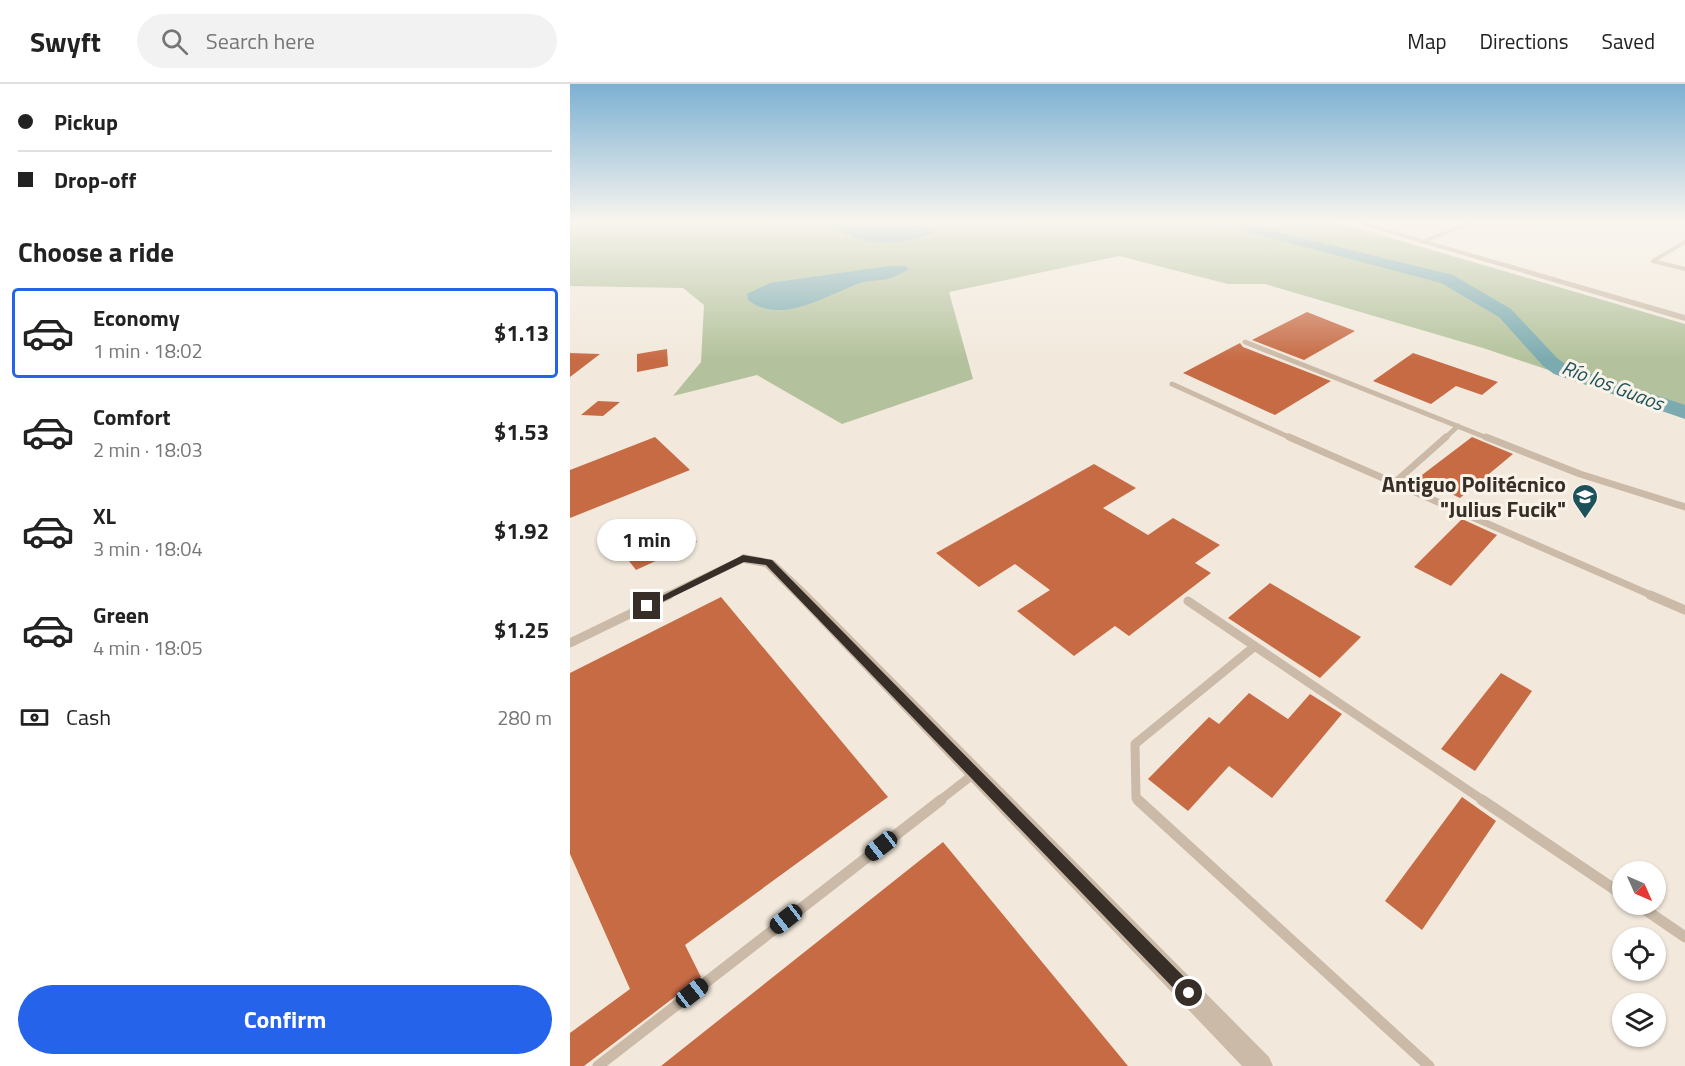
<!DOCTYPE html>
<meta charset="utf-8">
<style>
body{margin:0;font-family:"Titillium Web",sans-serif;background:#f2f2f2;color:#222;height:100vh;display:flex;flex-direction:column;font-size:22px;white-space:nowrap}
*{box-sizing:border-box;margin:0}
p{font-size:20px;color:#767676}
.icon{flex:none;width:33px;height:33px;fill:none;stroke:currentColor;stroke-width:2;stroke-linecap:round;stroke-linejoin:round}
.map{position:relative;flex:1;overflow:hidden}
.side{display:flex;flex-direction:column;background:#fff;width:570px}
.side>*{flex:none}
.guide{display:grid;align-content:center;height:132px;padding:0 18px;background:#fff}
.needle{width:39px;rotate:135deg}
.fabs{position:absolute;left:1042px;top:777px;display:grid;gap:12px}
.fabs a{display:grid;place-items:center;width:54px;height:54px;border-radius:50%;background:#fff;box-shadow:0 2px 4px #0004;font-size:30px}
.end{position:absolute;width:27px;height:27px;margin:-14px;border:8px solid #372e28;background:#fff;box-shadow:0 0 0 3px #fff}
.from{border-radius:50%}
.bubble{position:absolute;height:42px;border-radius:21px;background:#fff;box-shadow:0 2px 4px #0004;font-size:20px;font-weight:700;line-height:42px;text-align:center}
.car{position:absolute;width:18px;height:36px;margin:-18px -9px;border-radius:8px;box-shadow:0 0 4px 2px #0007;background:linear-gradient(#222 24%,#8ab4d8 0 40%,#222 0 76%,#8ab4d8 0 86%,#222 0)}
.guide b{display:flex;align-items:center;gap:21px;height:57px;font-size:22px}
.guide b+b{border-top:2px solid #e0e0e0}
.guide i{width:15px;height:15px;background:#222}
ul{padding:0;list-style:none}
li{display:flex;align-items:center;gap:18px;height:90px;margin:0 12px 9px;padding:0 6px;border:3px solid transparent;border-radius:6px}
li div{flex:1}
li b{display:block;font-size:22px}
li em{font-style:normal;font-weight:700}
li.current{border-color:#2563eb}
li>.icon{width:54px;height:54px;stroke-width:1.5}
h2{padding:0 18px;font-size:27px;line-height:72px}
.pay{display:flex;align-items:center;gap:15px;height:66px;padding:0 18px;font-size:22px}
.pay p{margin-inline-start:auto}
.button{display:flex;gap:12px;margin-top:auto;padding:12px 18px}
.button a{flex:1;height:69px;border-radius:36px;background:#2563eb;color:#fff;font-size:24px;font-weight:700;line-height:69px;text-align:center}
header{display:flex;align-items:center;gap:36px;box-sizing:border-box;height:84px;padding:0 30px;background:#fff;border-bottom:2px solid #e0e0e0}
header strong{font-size:28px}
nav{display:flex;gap:33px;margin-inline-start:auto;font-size:21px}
.search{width:420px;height:54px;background:#f2f2f2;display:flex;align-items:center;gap:15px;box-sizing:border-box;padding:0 21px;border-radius:33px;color:#767676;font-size:22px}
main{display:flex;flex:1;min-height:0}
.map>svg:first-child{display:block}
</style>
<header>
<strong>Swyft</strong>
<div class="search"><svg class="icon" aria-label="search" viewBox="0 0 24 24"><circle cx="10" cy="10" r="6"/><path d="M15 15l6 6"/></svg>Search here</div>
<nav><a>Map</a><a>Directions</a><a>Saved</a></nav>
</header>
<main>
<section class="side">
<div class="guide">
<b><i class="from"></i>Pickup</b>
<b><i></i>Drop-off</b>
</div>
<h2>Choose a ride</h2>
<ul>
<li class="current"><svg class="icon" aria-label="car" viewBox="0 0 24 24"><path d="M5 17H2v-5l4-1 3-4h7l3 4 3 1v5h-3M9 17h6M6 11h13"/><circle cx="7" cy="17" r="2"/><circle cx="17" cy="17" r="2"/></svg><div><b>Economy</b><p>1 min · 18:02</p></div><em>$1.13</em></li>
<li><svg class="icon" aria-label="car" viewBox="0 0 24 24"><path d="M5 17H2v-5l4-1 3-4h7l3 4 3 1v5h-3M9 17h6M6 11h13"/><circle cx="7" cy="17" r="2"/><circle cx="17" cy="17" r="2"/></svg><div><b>Comfort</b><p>2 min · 18:03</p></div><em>$1.53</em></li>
<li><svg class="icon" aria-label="car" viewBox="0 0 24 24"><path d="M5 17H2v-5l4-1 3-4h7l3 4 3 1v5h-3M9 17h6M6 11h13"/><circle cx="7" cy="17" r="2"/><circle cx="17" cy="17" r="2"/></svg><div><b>XL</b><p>3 min · 18:04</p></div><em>$1.92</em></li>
<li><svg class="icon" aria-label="car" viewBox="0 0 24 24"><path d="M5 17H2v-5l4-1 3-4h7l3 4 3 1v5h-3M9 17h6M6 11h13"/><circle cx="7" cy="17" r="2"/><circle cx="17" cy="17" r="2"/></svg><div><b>Green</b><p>4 min · 18:05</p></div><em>$1.25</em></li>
</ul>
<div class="pay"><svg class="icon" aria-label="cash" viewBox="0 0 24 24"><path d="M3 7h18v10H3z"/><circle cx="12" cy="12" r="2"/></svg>Cash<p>280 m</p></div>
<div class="button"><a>Confirm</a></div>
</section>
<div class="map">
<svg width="1115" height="982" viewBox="0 0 1115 982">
<rect width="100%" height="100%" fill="#f2e9dc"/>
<!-- green -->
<path fill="#b3c29c" d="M0 138H766L1115 240V332L913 264 695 200H658L549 172 379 208 403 295 272 340 187 291 103 312 131 278 134 221 113 204 0 202Z"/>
<!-- water -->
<path fill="#7babb0" d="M261 138H326L367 145C356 156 317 161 303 158 289 156 271 148 258 142Z
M319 182H336L339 185C332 189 325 193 318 195 309 197 299 196 290 199 257 211 211 242 178 216L177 210 200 199Z"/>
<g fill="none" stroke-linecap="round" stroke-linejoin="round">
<!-- river -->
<path fill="#7babb0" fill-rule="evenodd" d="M640 138H666L883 191 941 225 987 274 998 282 1115 321V335L984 290 973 282 929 233 871 199Z"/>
</g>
<!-- building -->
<path fill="#c76b45" d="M737 228 785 247 734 276 682 256Z
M670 259 673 263 761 297 705 331 613 289Z
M97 265 98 282 67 288V270Z
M0 269 30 270 0 293Z
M843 269 928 298 912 311 886 302 861 320 803 297Z
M28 317 50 318 33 332 11 331Z
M85 353 120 386 0 434V386Z
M902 353 943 370 890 414 848 394Z
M524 380 566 404 533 424 578 451 603 434 650 461 625 479 641 489 559 552 545 542 504 572 447 527 480 506 445 480 409 503 366 469Z
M892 435 927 451 881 502 844 483Z
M109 438 127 458 66 486 49 464Z
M700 499 791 553 750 594 658 534Z
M151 513 318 713 115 861 131 893 14 982H0V949L60 905 0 770V589Z
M931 589 962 607 905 687 871 665Z
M679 609 718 635 740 610 772 630 702 714 659 682 618 727 578 695 639 633 649 640Z
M892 713 926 737 852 846 815 817Z
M373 758 558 982H91Z"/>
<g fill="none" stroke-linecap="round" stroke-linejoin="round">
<!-- service-far4 -->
<path stroke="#cbbaa8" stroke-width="4" d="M852 158 902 138
M1115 158 1083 177 1115 185"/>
<!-- service-far3 -->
<path stroke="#cbbaa8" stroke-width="5" d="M675 258 920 355
M602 300 723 355
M874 355 888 342"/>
<!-- service-far2 -->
<path stroke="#cbbaa8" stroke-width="7" d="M719 353 1083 512
M916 353 1010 390 1115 423
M823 400 876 353
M96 512 173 475"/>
<!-- service-far1 -->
<path stroke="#cbbaa8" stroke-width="9" d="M1080 511 1115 526
M618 517 914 717
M0 559 99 511
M369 717 405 689
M569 717 566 714 565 660 685 562"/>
<!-- service -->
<path stroke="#cbbaa8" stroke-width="11" d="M568 716 859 982
M912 716 1053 811
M1067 820 1115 853
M28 982 371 716"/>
<!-- minor -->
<path fill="#cbbaa8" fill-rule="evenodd" d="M173 470 204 476 237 507 699 973 703 982H672L227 515 195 483 168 478 166 475Z"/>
<!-- tertiary -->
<path fill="#cbbaa8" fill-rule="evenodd" d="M781 138H793L1115 231V237Z"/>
</g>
<!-- sky -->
<linearGradient id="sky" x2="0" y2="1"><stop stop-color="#7cb0d2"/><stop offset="0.5" stop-color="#f9f5ef"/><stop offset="1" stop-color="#f9f5ef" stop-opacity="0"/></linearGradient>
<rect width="1115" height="276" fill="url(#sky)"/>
<!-- route -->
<path fill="#372e28" d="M173 471 202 476 624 903 627 909 624 914 619 917 613 914 196 481 174 478 80 524 72 522Z"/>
<!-- icons -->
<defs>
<symbol id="school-pin" viewBox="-11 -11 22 30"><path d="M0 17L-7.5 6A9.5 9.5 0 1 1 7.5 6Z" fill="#1d525a" stroke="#faf3e9"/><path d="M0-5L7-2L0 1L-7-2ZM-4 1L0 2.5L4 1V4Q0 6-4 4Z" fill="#fff"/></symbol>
</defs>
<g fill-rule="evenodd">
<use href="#school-pin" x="1000" y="398" width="30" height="40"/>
</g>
<g text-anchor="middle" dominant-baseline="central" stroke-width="6" stroke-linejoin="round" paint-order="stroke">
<!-- far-water labels -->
<g font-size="20" font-style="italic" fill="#1d525a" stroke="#faf3e9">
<text transform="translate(1043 301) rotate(21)">Río los Guaos</text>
</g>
<!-- poi labels -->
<g font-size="22" font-weight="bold" fill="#372e28" stroke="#faf3e9" text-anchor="end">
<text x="996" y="400">Antiguo Politécnico<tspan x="996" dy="25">"Julius Fucik"</tspan></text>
</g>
</g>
</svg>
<div class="fabs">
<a><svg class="needle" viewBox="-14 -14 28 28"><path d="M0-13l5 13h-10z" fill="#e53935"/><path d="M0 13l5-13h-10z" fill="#767676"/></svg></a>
<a><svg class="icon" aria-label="locate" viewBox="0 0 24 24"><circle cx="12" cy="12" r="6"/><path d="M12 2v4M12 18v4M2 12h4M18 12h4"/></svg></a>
<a><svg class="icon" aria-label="layers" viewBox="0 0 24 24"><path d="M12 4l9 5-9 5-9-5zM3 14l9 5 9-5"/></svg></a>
</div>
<i class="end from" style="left:619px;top:909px"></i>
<i class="end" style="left:77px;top:522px"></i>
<div class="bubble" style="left:27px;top:435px;width:99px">1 min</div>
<i class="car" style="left:311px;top:762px;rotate:232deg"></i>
<i class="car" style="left:216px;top:835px;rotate:232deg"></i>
<i class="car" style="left:122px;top:909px;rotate:52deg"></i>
</div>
</main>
